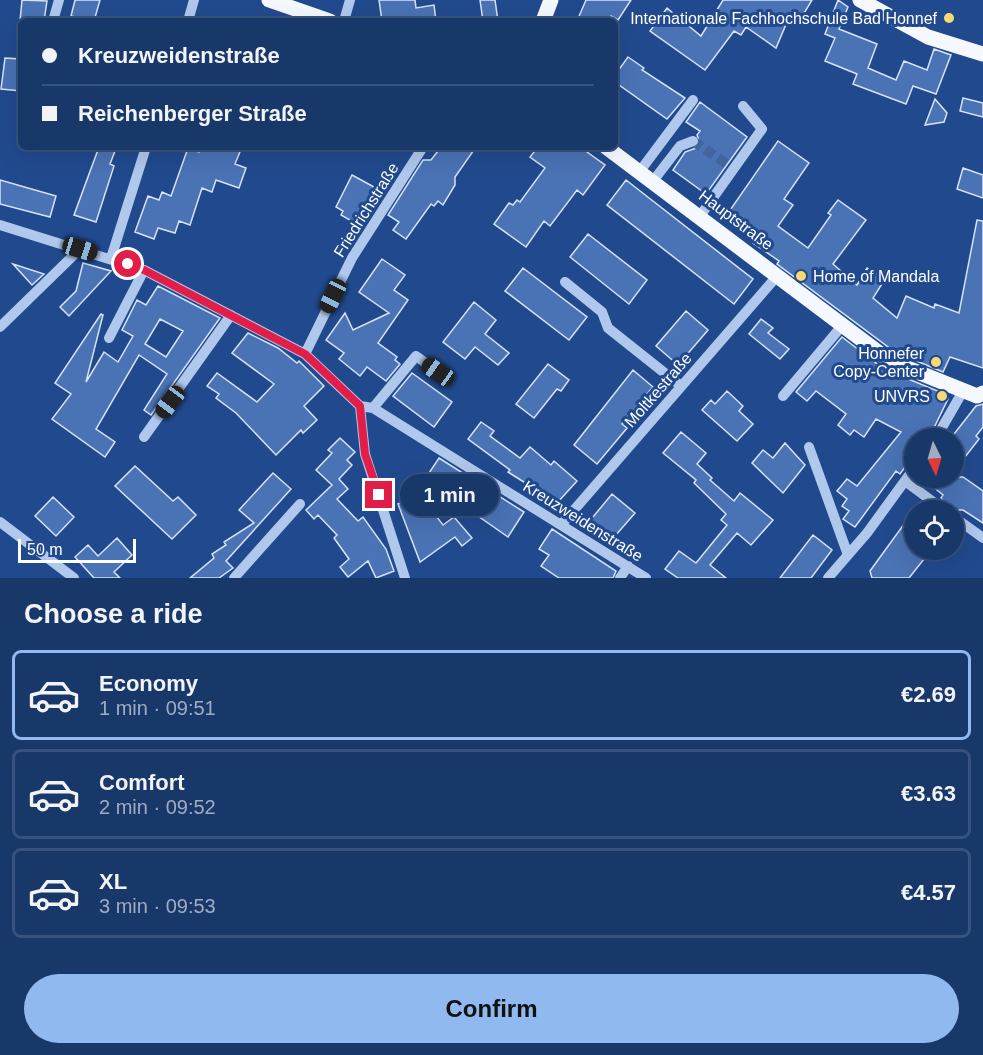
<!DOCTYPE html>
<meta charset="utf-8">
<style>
body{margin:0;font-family:Arial,sans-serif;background:#223f70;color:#f1f3f6;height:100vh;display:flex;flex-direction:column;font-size:22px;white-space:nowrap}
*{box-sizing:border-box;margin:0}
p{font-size:20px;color:#9facc1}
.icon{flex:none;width:33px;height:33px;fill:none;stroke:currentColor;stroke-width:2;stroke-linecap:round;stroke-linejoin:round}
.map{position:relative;height:578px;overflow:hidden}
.panel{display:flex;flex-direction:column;background:#19386a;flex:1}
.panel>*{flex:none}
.hud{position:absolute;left:18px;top:18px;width:600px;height:132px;border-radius:9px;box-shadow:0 6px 24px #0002,0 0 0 2px #37527e;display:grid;align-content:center;height:132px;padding:0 24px;background:#19386a}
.needle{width:39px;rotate:175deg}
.controls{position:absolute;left:904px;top:428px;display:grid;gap:12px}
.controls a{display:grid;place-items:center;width:60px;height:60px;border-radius:50%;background:#19386a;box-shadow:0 6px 24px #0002,0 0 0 2px #37527e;font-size:30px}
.scale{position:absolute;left:18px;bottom:15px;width:118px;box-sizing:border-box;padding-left:6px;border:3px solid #fff;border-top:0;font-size:16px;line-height:21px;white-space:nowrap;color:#fff;-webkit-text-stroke:4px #214a8e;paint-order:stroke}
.end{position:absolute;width:27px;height:27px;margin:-14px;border:8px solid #e11d48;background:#fff;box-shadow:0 0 0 3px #fff}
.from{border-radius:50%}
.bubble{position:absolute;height:42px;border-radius:21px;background:#19386a;box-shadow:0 6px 24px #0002,0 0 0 2px #37527e;font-size:20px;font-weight:600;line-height:42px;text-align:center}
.car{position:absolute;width:18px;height:36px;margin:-18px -9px;border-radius:8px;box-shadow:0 0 4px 2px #0007;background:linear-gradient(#222 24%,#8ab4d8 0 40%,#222 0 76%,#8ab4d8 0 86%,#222 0)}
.hud b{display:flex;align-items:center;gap:21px;height:57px;font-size:22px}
.hud b+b{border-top:2px solid #37527e}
.hud i{width:15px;height:15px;background:#f1f3f6}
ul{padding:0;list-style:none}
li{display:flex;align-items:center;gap:18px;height:90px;margin:0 12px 9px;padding:0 12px;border:3px solid #37527e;border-radius:9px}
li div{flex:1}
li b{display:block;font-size:22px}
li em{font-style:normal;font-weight:600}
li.on{border-color:#90b9f0}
li>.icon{width:54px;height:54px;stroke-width:1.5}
h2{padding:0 24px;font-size:27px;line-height:72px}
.primary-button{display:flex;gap:12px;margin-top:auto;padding:12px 24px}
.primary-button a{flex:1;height:69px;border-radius:36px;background:#90b9f0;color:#111;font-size:24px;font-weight:600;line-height:69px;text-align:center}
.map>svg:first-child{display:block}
</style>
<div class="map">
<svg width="983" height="578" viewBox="0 0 983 578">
<rect width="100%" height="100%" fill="#214a8e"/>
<!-- building -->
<path fill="#4a73b5" stroke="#d5e3f9" stroke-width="1.5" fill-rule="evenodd" d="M22 0 47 1 44 21H20Z
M75 0H100L94 21 71 16Z
M379 0H415L416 8 434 5 436 21H382Z
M480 0H495L498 21H483Z
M586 0H631L618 20 611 16 607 21H577Z
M723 0H812L800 20 790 15 776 48 746 27 741 35 734 31 705 70 650 31 667 8 701 36Z
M838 0 848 7 839 29 877 44 868 68 896 80 904 61 927 70 934 49 951 55 936 94 913 86 906 104 853 84 857 74 825 61 835 38 825 34Z
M628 57 644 68 642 70 685 98 667 119 615 82V75Z
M5 58 21 59V91L1 89Z
M963 98 983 103V117L960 111Z
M935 99 947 113 944 122 925 125Z
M700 102 747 137 706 194 673 170 685 152 696 148 700 143 697 135 700 131 686 122Z
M778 141 809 163 784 199 793 205 778 226 808 248 831 215 828 213 838 200 866 220 833 264 857 285 867 268 885 279 873 298 897 318 906 296 934 308 935 304 959 313 977 220 983 221V368L950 357 943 372 895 352 777 264 779 261 753 243 757 238 726 216Z
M99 147 115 151 110 164 114 166 96 222 74 215Z
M200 147H242L235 164 246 168 239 188 216 180 212 192 202 188 190 225 179 221 175 233 158 228 154 239 135 232 148 196 159 200 162 192 171 196 188 148 199 152Z
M441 147H476L455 177V185L443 205 438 201 434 206 431 204 406 239 393 230 399 222 388 215 423 160H431Z
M538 147H580L605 165 583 195 577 190 550 226 544 221 526 247 494 224 509 203 513 205 517 200 520 202 545 168 530 157Z
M963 168 983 175V198L957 189Z
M352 175 385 193 376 206 372 203 360 226 341 215 343 211 336 207Z
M0 180 56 196 50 217 0 204Z
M626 180 753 279 734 304 607 205Z
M588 234 647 280 629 304 570 257Z
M382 259 405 275 394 290 408 300 378 343 397 357 395 360 400 364 386 381 367 367 360 376 339 359 344 353 326 340 345 313 353 330 389 313 359 292Z
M83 263 111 271 69 316 60 307 76 291Z
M13 264 44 274 32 285Z
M523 268 587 317 569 340 505 291Z
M158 286 220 318 151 415 144 410 167 374 139 355 96 429 115 442 105 457 52 419 71 394 55 383 101 314 103 315 86 382 104 352 118 362 133 336 122 330 137 300 146 305ZM160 319 183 331 166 357 145 344Z
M474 302 496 320 485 334 509 353 498 365 475 347 465 359 443 342Z
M686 311 708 330 678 365 656 346Z
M761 319 773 328 768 333 789 349 780 359 749 334Z
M248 333 278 348 297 363 299 361 324 386 304 406 317 420 303 433 301 430 276 455 236 413 216 398 219 394 207 386 217 373 257 402 274 384 232 353Z
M842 337 884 369 945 394 948 399 929 438H915V453L900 474 896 471 855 527 843 519 849 511 842 506 847 499 837 491 847 479 857 486 901 432 876 419 864 437 854 430 850 435 838 425 846 414 816 391 807 401 796 392Z
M548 364 569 380 561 391 557 389 534 418 516 404Z
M633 370 653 387 622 424 627 428 597 464 574 445Z
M412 373 452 402 434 427 393 396Z
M727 391 743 406 739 411 753 424 737 441 702 410 711 400 715 404Z
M983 404V427L976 436 979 439 954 471V434L976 406Z
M481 422 494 431 490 436 520 458 530 447 551 465 554 461 577 481 557 503 508 472 510 470 468 439Z
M681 432 706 453 697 464 712 478 710 480 734 501 740 493 773 520 751 545 737 533 710 565 726 578H678L665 569 679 551 696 563 727 525 721 520 726 514 694 483 696 480 663 453Z
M340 438 355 452 347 460 352 465 339 479 348 489 337 499 358 521 363 517 386 549 394 571 376 578 368 561 348 577 340 567 349 559 334 538 337 535 318 515 314 519 306 510 332 485 316 470 332 453 328 450Z
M785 443 805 465 783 493 752 463 763 450 773 458Z
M439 458 524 512 508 537 425 479Z
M135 466 173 501 178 497 196 515 172 539 115 486Z
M273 473 291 489 226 561 233 568 219 578H190L214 558 212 554 226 545 224 542 254 523 239 510Z
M921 477H963L983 491V523L963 510H951L941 498 943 495Z
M612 494 635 513 609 543 588 523Z
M420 495 443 525 454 517 472 538 462 546 455 537 420 562 398 504Z
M53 497 74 517 56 536 35 516Z
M915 509V549H932L909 578H872L870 571Z
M552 529 616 571 613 578H559L541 566 549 555 539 549Z
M813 535 832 550 811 578H780Z
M117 538 132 555 114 572 120 578H94L75 557 88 545 98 556Z"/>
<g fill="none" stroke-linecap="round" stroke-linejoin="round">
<!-- minor-tunnel -->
<path stroke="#42659f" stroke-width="10" stroke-dasharray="10 5" stroke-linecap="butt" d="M693 141 727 164"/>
<!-- minor -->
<path stroke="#b0c8ec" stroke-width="10" d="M53 21 59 0
M188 21 194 0
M344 21 350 0
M640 171 693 100
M653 181 680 146 693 141
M700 216 762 129 743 106
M0 225 144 270 305 354 360 406 373 408 646 578
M111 258 146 147
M565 282 602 312 608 328 681 386
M0 327 80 249
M109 338 144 270
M305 354 352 258 423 147
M783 396 841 327
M360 406 365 454 405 578
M373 408 416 356 438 372
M144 437 231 315
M936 438 963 391
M809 447 848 555
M905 481 944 510
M954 517 983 538
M0 522 74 578
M561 525 778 275
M234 578 300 504
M620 578 628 566
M828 578 867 533 915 467"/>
<!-- major -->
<path stroke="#f5f8ff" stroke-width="15" d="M269 0 330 21
M860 0 928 37 983 54
M543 21 551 0
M606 147 890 361 977 396 983 393"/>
</g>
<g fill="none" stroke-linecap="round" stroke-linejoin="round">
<!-- route -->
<path stroke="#e11d48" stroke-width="8" d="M128 264 144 270 305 354 319 367 360 406 365 454 379 495"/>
</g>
<!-- markers -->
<g fill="#f9d971" stroke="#214a8e" stroke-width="2">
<circle cx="949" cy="18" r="6"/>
<circle cx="801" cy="276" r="6"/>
<circle cx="936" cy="362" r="6"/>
<circle cx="942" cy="396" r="6"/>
</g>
<g text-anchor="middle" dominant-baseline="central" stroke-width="6" stroke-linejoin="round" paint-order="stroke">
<!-- poi labels -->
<g font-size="16" fill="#fff" stroke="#214a8e" text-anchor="end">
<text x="937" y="18">Internationale Fachhochschule Bad Honnef</text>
<text x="813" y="276" text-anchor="start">Home of Mandala</text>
<text x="924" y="353">Honnefer<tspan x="924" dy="18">Copy-Center</tspan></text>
<text x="930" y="396">UNVRS</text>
</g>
<!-- street labels -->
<g font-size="16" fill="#fff" stroke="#214a8e">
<text transform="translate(366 210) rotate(-58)">Friedrichstraße</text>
<text transform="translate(736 220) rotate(37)">Hauptstraße</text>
<text transform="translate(658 390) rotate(-49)">Moltkestraße</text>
<text transform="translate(583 521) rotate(32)">Kreuzweidenstraße</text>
</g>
</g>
</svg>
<div class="controls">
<a><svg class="needle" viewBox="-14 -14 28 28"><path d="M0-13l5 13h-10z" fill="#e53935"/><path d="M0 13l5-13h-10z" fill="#9facc1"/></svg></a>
<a><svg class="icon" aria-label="locate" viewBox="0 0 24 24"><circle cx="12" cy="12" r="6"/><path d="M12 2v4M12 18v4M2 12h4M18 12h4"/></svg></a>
</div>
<div class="scale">50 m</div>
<i class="end from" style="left:128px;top:264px"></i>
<i class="end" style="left:379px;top:495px"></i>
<div class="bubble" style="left:400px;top:474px;width:99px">1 min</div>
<i class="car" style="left:80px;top:249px;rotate:107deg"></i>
<i class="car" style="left:333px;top:296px;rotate:206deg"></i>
<i class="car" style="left:438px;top:372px;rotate:305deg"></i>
<i class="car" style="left:170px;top:402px;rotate:217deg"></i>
<div class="hud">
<b><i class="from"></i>Kreuzweidenstraße</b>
<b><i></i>Reichenberger Straße</b>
</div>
</div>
<section class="panel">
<h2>Choose a ride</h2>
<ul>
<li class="on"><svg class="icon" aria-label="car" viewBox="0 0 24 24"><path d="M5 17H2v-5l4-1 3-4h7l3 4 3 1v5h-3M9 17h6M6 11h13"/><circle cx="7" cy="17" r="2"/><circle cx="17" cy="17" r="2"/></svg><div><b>Economy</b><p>1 min · 09:51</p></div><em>€2.69</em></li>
<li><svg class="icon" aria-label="car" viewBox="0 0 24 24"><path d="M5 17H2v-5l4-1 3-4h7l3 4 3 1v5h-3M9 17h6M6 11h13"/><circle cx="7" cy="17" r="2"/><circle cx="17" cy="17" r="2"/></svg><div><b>Comfort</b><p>2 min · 09:52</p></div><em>€3.63</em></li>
<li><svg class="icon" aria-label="car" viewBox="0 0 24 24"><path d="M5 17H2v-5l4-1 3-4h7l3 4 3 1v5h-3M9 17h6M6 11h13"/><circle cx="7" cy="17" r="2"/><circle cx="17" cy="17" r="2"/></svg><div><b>XL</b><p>3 min · 09:53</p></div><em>€4.57</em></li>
</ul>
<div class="primary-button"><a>Confirm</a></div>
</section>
